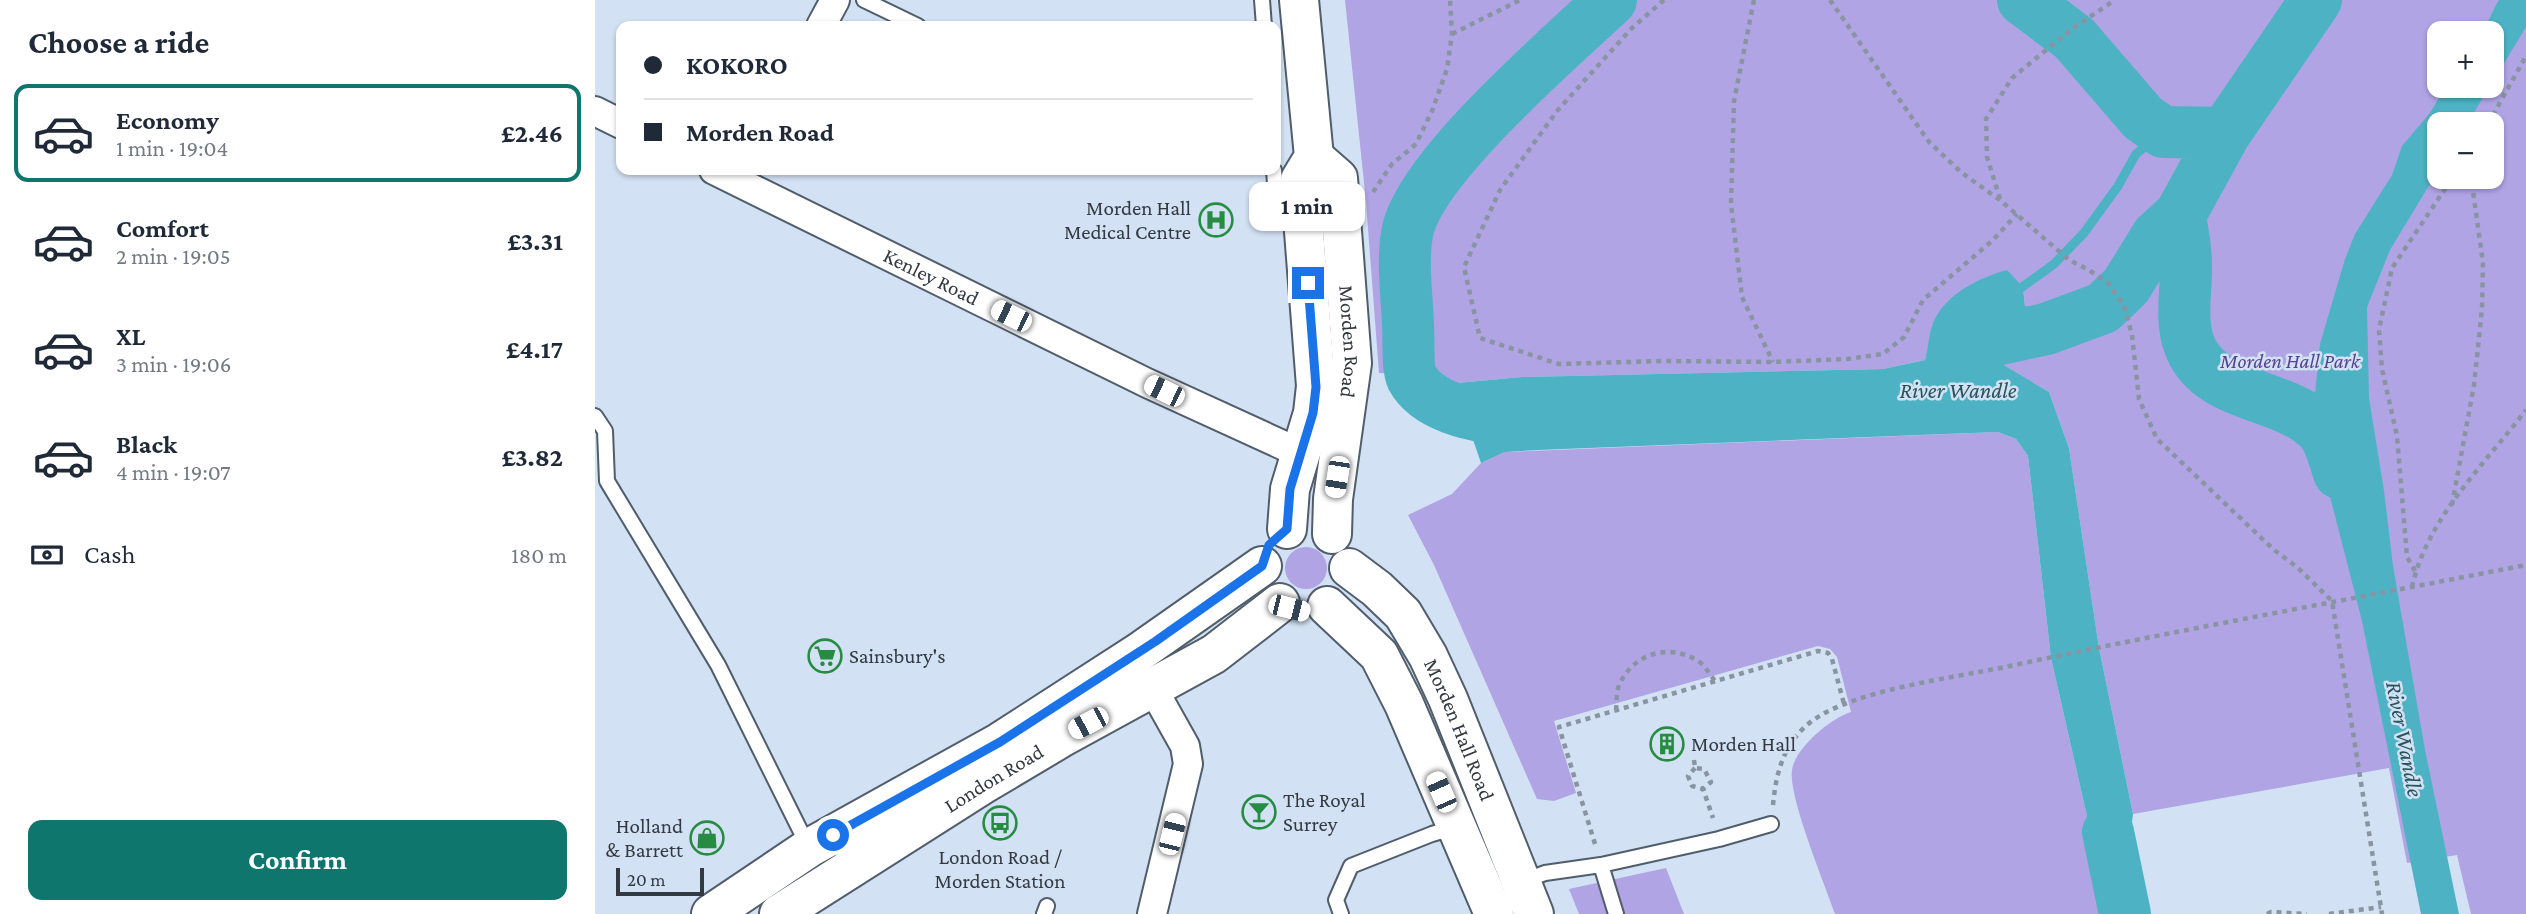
<!DOCTYPE html>
<meta charset="utf-8">
<style>
body{margin:0;font-family:"Crimson Pro",serif;background:#f2f2f3;color:#1f2937;height:100vh;display:flex;flex-direction:column;font-size:26px;white-space:nowrap}
*{box-sizing:border-box;margin:0}
p{font-size:23px;color:#747a83}
.icon{flex:none;width:38px;height:38px;fill:none;stroke:currentColor;stroke-width:2;stroke-linecap:round;stroke-linejoin:round}
.map{position:relative;flex:1;overflow:hidden}
.side{display:flex;flex-direction:column;background:#fff;width:595px}
.side>*{flex:none}
.top-card{position:absolute;left:21px;top:21px;width:665px;height:154px;border-radius:14px;box-shadow:0 2px 5px #0004;display:grid;align-content:center;height:154px;padding:0 28px;background:#fff}
.buttons{position:absolute;left:1832px;top:21px;display:grid;gap:14px}
.buttons a{display:grid;place-items:center;width:77px;height:77px;border-radius:14px;background:#fff;box-shadow:0 2px 5px #0004;font-size:35px}
.scale{position:absolute;left:21px;bottom:18px;width:88px;box-sizing:border-box;padding-left:7px;border:4px solid #333940;border-top:0;font-size:19px;line-height:24px;white-space:nowrap;color:#333940;-webkit-text-stroke:5px #d2e1f3;paint-order:stroke}
.end{position:absolute;width:32px;height:32px;margin:-16px;border:9px solid #1a73e8;background:#fff;box-shadow:0 0 0 4px #fff}
.from{border-radius:50%}
.bubble{position:absolute;height:49px;border-radius:14px;background:#fff;box-shadow:0 2px 5px #0004;font-size:23px;font-weight:700;line-height:49px;text-align:center}
.car{position:absolute;width:21px;height:42px;margin:-21px -10px;border-radius:9px;box-shadow:0 0 5px 2px #0007;background:linear-gradient(#fff 24%,#345 0 40%,#fff 0 76%,#345 0 86%,#fff 0)}
.top-card b{display:flex;align-items:center;gap:24px;height:66px;font-size:26px}
.top-card b+b{border-top:2px solid #e0e1e3}
.top-card i{width:18px;height:18px;background:#1f2937}
ul{padding:0;list-style:none}
li{display:flex;align-items:center;gap:21px;height:98px;margin:0 14px 10px;padding:0 14px;border:4px solid transparent;border-radius:14px}
li div{flex:1}
li b{display:block;font-size:26px}
li em{font-style:normal;font-weight:700}
li.current{border-color:#0f766e}
li>.icon{width:63px;height:63px;stroke-width:1.5}
h2{padding:0 28px;font-size:32px;line-height:84px}
.pay{display:flex;align-items:center;gap:18px;height:77px;padding:0 28px;font-size:26px}
.pay p{margin-inline-start:auto}
.button{display:flex;gap:14px;margin-top:auto;padding:14px 28px}
.button a{flex:1;height:80px;border-radius:14px;background:#0f766e;color:#fff;font-size:28px;font-weight:700;line-height:80px;text-align:center}
main{display:flex;flex:1;min-height:0}
.map>svg:first-child{display:block}
</style>
<main>
<section class="side">
<h2>Choose a ride</h2>
<ul>
<li class="current"><svg class="icon" aria-label="car" viewBox="0 0 24 24"><path d="M5 17H2v-5l4-1 3-4h7l3 4 3 1v5h-3M9 17h6M6 11h13"/><circle cx="7" cy="17" r="2"/><circle cx="17" cy="17" r="2"/></svg><div><b>Economy</b><p>1 min · 19:04</p></div><em>£2.46</em></li>
<li><svg class="icon" aria-label="car" viewBox="0 0 24 24"><path d="M5 17H2v-5l4-1 3-4h7l3 4 3 1v5h-3M9 17h6M6 11h13"/><circle cx="7" cy="17" r="2"/><circle cx="17" cy="17" r="2"/></svg><div><b>Comfort</b><p>2 min · 19:05</p></div><em>£3.31</em></li>
<li><svg class="icon" aria-label="car" viewBox="0 0 24 24"><path d="M5 17H2v-5l4-1 3-4h7l3 4 3 1v5h-3M9 17h6M6 11h13"/><circle cx="7" cy="17" r="2"/><circle cx="17" cy="17" r="2"/></svg><div><b>XL</b><p>3 min · 19:06</p></div><em>£4.17</em></li>
<li><svg class="icon" aria-label="car" viewBox="0 0 24 24"><path d="M5 17H2v-5l4-1 3-4h7l3 4 3 1v5h-3M9 17h6M6 11h13"/><circle cx="7" cy="17" r="2"/><circle cx="17" cy="17" r="2"/></svg><div><b>Black</b><p>4 min · 19:07</p></div><em>£3.82</em></li>
</ul>
<div class="pay"><svg class="icon" aria-label="cash" viewBox="0 0 24 24"><path d="M3 7h18v10H3z"/><circle cx="12" cy="12" r="2"/></svg>Cash<p>180 m</p></div>
<div class="button"><a>Confirm</a></div>
</section>
<div class="map">
<svg width="1931" height="914" viewBox="0 0 1931 914">
<rect width="100%" height="100%" fill="#d2e1f3"/>
<!-- green -->
<path fill="#b0a4e5" fill-rule="evenodd" d="M750 0H1931V914H1876L1862 855 1812 863 1794 768 1538 814 1504 648 1474 448 1454 392 1394 357 1447 341 1430 306 1428 287 1338 323 1330 360 1288 369 927 377 840 385 806 374 784 373 771 202ZM1844 33H1897V86H1844ZM1844 124H1897V177H1844Z
M1403 432 1421 439 1433 456 1456 658 1494 825 1511 914H1240C1230 884 1193 797 1197 770 1200 748 1236 718 1256 712L1242 657 1235 649 1223 646 959 721 981 793 959 801 942 799 839 565 813 515 857 494 886 463 910 452Z
M690 568a21 21 0 1 1 42 0a21 21 0 1 1-42 0Z
M1071 868 1089 914H984L974 889Z"/>
<!-- water -->
<path fill="#4db3c4" d="M1904 0H1931V27L1897 83V33H1887C1891 29 1898 8 1904 0Z
M1851 86H1895L1872 124H1844V169L1795 250 1772 307 1774 398 1789 491 1798 566 1830 750 1864 914H1826L1767 621 1730 477 1707 415 1720 394 1725 344 1750 259 1760 234 1797 175 1807 146 1835 113Z
M1412 270 1428 287 1430 306 1442 310 1451 329 1447 341 1395 357 1454 392 1474 448 1504 648 1538 814 1527 902 1494 825 1456 658 1433 456 1421 439 1403 432 943 450 910 452 886 463 870 416 837 399 840 385 927 377 1288 369 1330 360C1333 348 1334 334 1338 323 1351 293 1384 278 1412 270Z"/>
<g fill="none" stroke-linecap="round" stroke-linejoin="round">
<!-- stream -->
<path stroke="#4db3c4" stroke-width="9" d="M1419 293 1459 264 1489 233 1523 186 1541 154 1568 132"/>
<!-- river -->
<path stroke="#4db3c4" stroke-width="52" d="M1428 0 1479 38 1548 118 1568 132 1630 133
M1585 215C1587 230 1591 247 1591 263 1592 292 1583 326 1598 353 1623 399 1690 393 1725 429 1736 441 1739 459 1744 473
M1382 344 1451 329 1508 308 1531 286 1562 236 1585 215 1630 133 1721 0
M906 420C876 415 833 407 817 378 812 368 814 337 813 325 812 296 807 263 812 234 822 170 966 47 1016 0
M1513 832 1530 914"/>
<defs>
<path id="lane" d="M269 0 323 26
M667 0 669 26
M679 170 680 184 701 204
M0 416 10 431 12 481 123 665 213 846
M1006 865 1021 914
M929 881 950 873 1006 865 1124 839 1176 824
M449 914 452 906
M746 914 741 900 756 866 837 834 861 827"/>
<g id="street">
<path d="M226 26 240 0"/>
<path d="M0 111 26 124"/>
<path id="s1" d="M119 170 552 383 705 453"/>
<path d="M557 914 593 764 590 746 558 689"/>
</g>
<g id="highway">
<path id="s2" d="M719 157 743 178 757 363 738 499 737 534"/>
<path d="M692 529 695 489 718 413 721 386 705 180 719 157 704 0"/>
<path id="s3" d="M754 568 782 589 808 614 833 656 853 699 939 914"/>
<path d="M732 606 784 655 809 704 899 914"/>
<path d="M116 914 214 848 405 742 543 653 667 566"/>
<path id="s4" d="M184 914 387 785 471 735 619 654 685 603"/>
</g>
</defs>
<!-- lane casing -->
<use href="#lane" stroke="#505d6b" stroke-width="18"/>
<!-- street casing -->
<use href="#street" stroke="#505d6b" stroke-width="32"/>
<!-- highway casing -->
<use href="#highway" stroke="#505d6b" stroke-width="42"/>
<!-- path -->
<path stroke="#8994a1" stroke-width="4.5" stroke-dasharray="5 5" stroke-linecap="butt" d="M1069 0 1037 28 962 111 905 190 869 267 885 338 964 364 1067 361 1178 362 1252 359 1288 354 1309 337 1328 300 1397 241 1422 214
M1159 0 1139 101 1136 204 1147 297 1178 362
M1235 0 1334 142 1367 173 1405 200 1474 260 1494 270 1514 284 1529 306 1537 335 1544 399 1562 439 1678 549 1703 568 1737 601 1787 914
M857 34 925 0
M1893 124 1931 56
M778 192 797 164 821 144 837 111 852 69 857 34 855 0
M1405 199 1392 157 1391 119 1417 78 1478 28 1520 0
M1857 505 1879 385 1887 309 1888 263 1876 177
M1820 571 1812 557 1802 436 1787 369 1784 330 1797 268 1858 177
M1817 587C1832 518 1890 464 1931 410
M1021 710C1022 701 1021 691 1025 683 1040 653 1074 643 1103 661 1110 665 1115 675 1120 681
M1099 760 1100 768 1109 769 1116 782 1108 789 1118 818
M1100 768 1093 776 1097 786 1108 789
M1178 805C1181 772 1189 742 1217 721 1259 690 1357 678 1410 667 1583 630 1757 599 1931 565
M1000 844 964 727 1223 651 1233 653 1237 659 1249 704
M1672 914 1676 912 1712 914
M1734 914 1786 907"/>
<!-- lane -->
<use href="#lane" stroke="#fff" stroke-width="14"/>
<!-- street -->
<use href="#street" stroke="#fff" stroke-width="28"/>
<!-- highway -->
<use href="#highway" stroke="#fff" stroke-width="38"/>
</g>
<g fill="none" stroke-linecap="round" stroke-linejoin="round">
<!-- route -->
<path stroke="#1a73e8" stroke-width="9" d="M238 835 405 742 561 641 667 566 674 545 692 529 695 489 718 413 721 387 713 283"/>
</g>
<!-- icons -->
<defs>
<symbol id="hospital-ring" viewBox="-11 -11 22 22"><circle r="9.5" fill="#d2e1f3" stroke="#268c42" stroke-width="1.5"/><path d="M-5-5h3v3.5h4V-5h3V5h-3V1.5h-4V5h-3Z" fill="#268c42"/></symbol>
<symbol id="supermarket-ring" viewBox="-11 -11 22 22"><circle r="9.5" fill="#d2e1f3" stroke="#268c42" stroke-width="1.5"/><path d="M-6-5.5h2.5l.6 2H6L4.5 2H-2.5L-4.4-4H-6ZM-1.5 3.2a1.3 1.3 0 1 0 .1 0ZM3 3.2a1.3 1.3 0 1 0 .1 0Z" fill="#268c42"/></symbol>
<symbol id="building-ring" viewBox="-11 -11 22 22"><circle r="9.5" fill="#d2e1f3" stroke="#268c42" stroke-width="1.5"/><path d="M-4-6H4V6H1V3H-1V6H-4ZM-2.5-4.3h1.7v1.8h-1.7ZM.8-4.3h1.7v1.8H.8ZM-2.5-1h1.7V.8h-1.7ZM.8-1h1.7V.8H.8Z" fill="#268c42"/></symbol>
<symbol id="bar-ring" viewBox="-11 -11 22 22"><circle r="9.5" fill="#d2e1f3" stroke="#268c42" stroke-width="1.5"/><path d="M-6-5H6L.8 .8V4.5H3.5V6h-7V4.5H-.8V.8Z" fill="#268c42"/></symbol>
<symbol id="bus-ring" viewBox="-11 -11 22 22"><circle r="9.5" fill="#d2e1f3" stroke="#268c42" stroke-width="1.5"/><path d="M-5-6H5V4H4V6H2V4H-2V6H-4V4H-5ZM-3.5-4V0h7V-4ZM-3.5 1.2v1.5H-2V1.2ZM2 1.2v1.5H3.5V1.2Z" fill="#268c42"/></symbol>
<symbol id="shop-ring" viewBox="-11 -11 22 22"><circle r="9.5" fill="#d2e1f3" stroke="#268c42" stroke-width="1.5"/><path d="M-5-2.5h2.3a2.7 3.5 0 0 1 5.4 0H5L5.5 6h-11ZM-1.5-2.5h3a1.5 2.3 0 0 0-3 0Z" fill="#268c42"/></symbol>
</defs>
<g fill-rule="evenodd">
<use href="#hospital-ring" x="602" y="201" width="38" height="38"/>
<use href="#supermarket-ring" x="211" y="637" width="38" height="38"/>
<use href="#building-ring" x="1053" y="725" width="38" height="38"/>
<use href="#bar-ring" x="645" y="793" width="38" height="38"/>
<use href="#bus-ring" x="386" y="804" width="38" height="38"/>
<use href="#shop-ring" x="93" y="819" width="38" height="38"/>
</g>
<g text-anchor="middle" dominant-baseline="central" stroke-width="5" stroke-linejoin="round" paint-order="stroke">
<!-- poi labels -->
<g font-size="21" fill="#333940" stroke="#d2e1f3" text-anchor="start">
<text x="596" y="208" text-anchor="end">Morden Hall<tspan x="596" dy="24">Medical Centre</tspan></text>
<text x="254" y="656">Sainsbury's</text>
<text x="1096" y="744">Morden Hall</text>
<text x="688" y="800">The Royal<tspan x="688" dy="24">Surrey</tspan></text>
<text x="88" y="826" text-anchor="end">Holland<tspan x="88" dy="24">&amp; Barrett</tspan></text>
<text x="405" y="857" text-anchor="middle">London Road /<tspan x="405" dy="24">Morden Station</tspan></text>
</g>
<!-- street labels -->
<g font-size="21" fill="#333940" stroke="#d2e1f3">
<text stroke="none"><textPath href="#s1" startOffset="242">Kenley Road</textPath></text>
<text stroke="none"><textPath href="#s2" startOffset="196">Morden Road</textPath></text>
<text stroke="none"><textPath href="#s3" startOffset="200">Morden Hall Road</textPath></text>
<text stroke="none"><textPath href="#s4" startOffset="254">London Road</textPath></text>
</g>
<!-- park labels -->
<g font-size="21" font-style="italic" fill="#574292" stroke="#d2e1f3">
<text x="1695" y="361">Morden Hall Park</text>
</g>
<!-- water labels -->
<g font-size="23" font-style="italic" fill="#27545b" stroke="#d2e1f3">
<text x="1363" y="390">River Wandle</text>
<text transform="translate(1810 739) rotate(79)">River Wandle</text>
</g>
</g>
</svg>
<div class="buttons">
<a>+</a>
<a>−</a>
</div>
<div class="scale">20 m</div>
<i class="end from" style="left:238px;top:835px"></i>
<i class="end" style="left:713px;top:283px"></i>
<div class="bubble" style="left:654px;top:182px;width:116px">1 min</div>
<i class="car" style="left:416px;top:316px;rotate:296deg"></i>
<i class="car" style="left:569px;top:391px;rotate:296deg"></i>
<i class="car" style="left:742px;top:477px;rotate:189deg"></i>
<i class="car" style="left:694px;top:608px;rotate:104deg"></i>
<i class="car" style="left:493px;top:723px;rotate:242deg"></i>
<i class="car" style="left:846px;top:792px;rotate:336deg"></i>
<i class="car" style="left:577px;top:834px;rotate:14deg"></i>
<div class="top-card">
<b><i class="from"></i>KOKORO</b>
<b><i></i>Morden Road</b>
</div>
</div>
</main>
